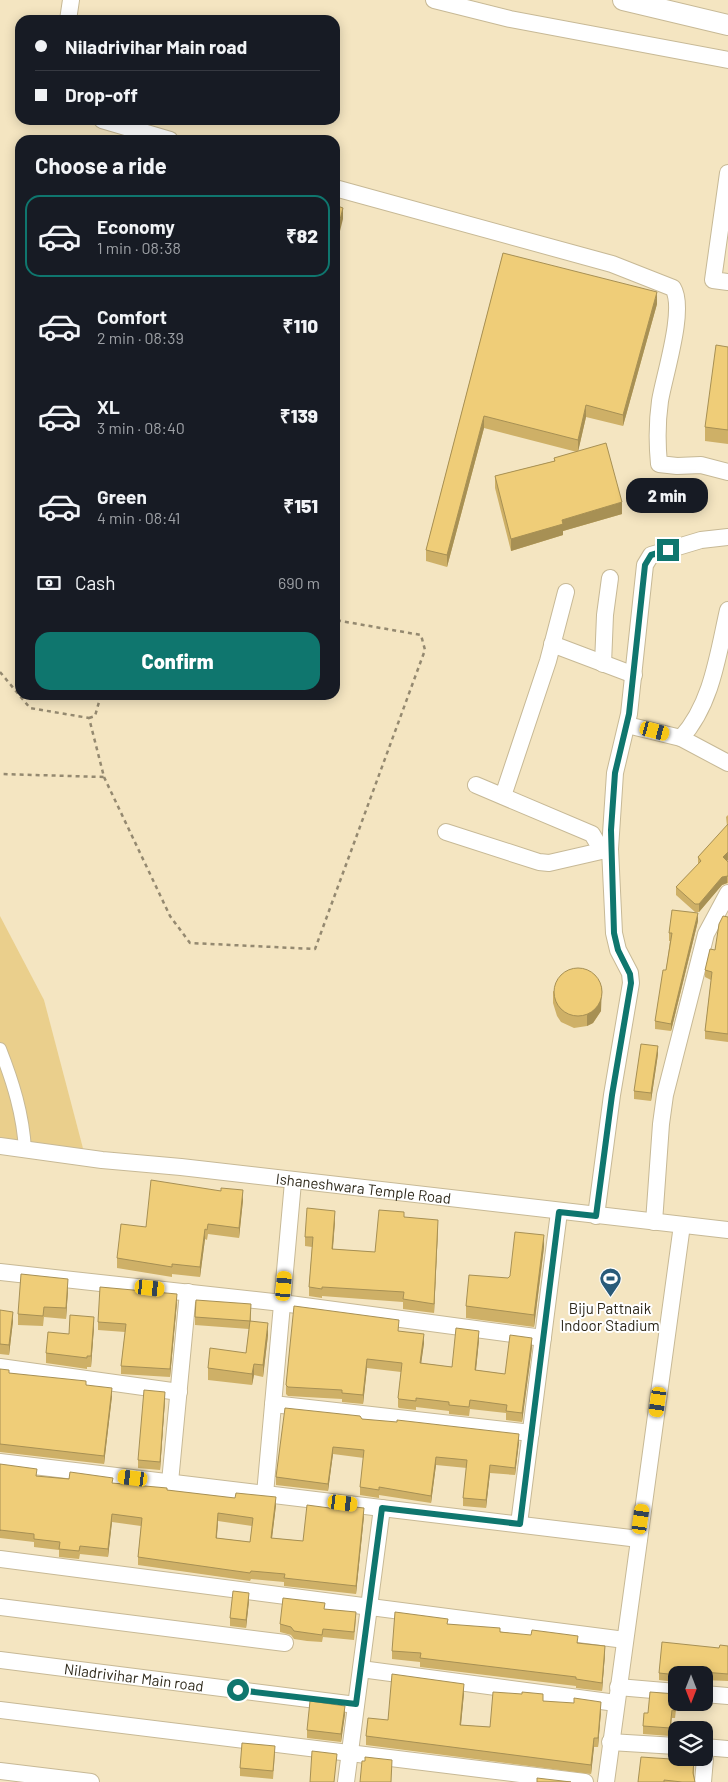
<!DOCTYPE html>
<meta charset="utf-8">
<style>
body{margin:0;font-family:Barlow,sans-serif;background:#20242c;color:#f1f3f6;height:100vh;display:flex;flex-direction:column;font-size:19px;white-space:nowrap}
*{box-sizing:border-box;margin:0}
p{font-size:16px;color:#9ea1a6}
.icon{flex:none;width:28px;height:28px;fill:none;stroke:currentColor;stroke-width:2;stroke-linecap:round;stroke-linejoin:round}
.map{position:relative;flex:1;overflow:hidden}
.details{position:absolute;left:15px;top:135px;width:325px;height:565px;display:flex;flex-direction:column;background:#171b24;border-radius:15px;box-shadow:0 2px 12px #0003}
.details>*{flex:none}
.hud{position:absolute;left:15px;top:15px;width:325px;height:110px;border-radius:15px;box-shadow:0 2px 12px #0003;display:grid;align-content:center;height:110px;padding:0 20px;background:#171b24}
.needle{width:32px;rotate:180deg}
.tools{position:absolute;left:668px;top:1666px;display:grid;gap:10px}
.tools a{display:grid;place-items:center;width:45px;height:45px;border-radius:10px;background:#171b24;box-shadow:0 2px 12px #0003;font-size:25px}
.end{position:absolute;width:22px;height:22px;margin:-11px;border:6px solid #0f766e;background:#fff;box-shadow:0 0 0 2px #fff}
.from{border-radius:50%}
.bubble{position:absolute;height:35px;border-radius:15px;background:#171b24;box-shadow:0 2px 12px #0003;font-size:16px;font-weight:800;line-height:35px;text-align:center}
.car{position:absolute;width:15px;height:30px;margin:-15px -8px;border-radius:6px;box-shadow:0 0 4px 1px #0007;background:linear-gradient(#f5c518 24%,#345 0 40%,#f5c518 0 76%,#345 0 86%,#f5c518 0)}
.hud b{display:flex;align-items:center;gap:18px;height:48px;font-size:19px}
.hud b+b{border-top:1px solid #363941}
.hud i{width:12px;height:12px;background:#f1f3f6}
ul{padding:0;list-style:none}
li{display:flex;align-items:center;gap:15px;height:82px;margin:0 10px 8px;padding:0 10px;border:2px solid transparent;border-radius:15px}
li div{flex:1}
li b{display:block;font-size:19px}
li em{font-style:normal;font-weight:800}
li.current{border-color:#0f766e}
li>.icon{width:45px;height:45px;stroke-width:1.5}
h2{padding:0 20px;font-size:22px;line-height:60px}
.pay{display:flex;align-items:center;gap:12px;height:55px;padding:0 20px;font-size:19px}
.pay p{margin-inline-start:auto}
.primary-button{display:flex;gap:10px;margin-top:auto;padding:10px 20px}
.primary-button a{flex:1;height:58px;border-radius:15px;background:#0f766e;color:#fff;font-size:20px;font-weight:800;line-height:58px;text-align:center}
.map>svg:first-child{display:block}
</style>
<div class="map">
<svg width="728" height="1782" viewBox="0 0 728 1782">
<rect width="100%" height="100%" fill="#f4e5c1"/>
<!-- green -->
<path fill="#eacf8c" d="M0 916 44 1000 85 1156 0 1141Z"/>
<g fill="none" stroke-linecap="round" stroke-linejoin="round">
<defs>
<path id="pedestrian" d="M0 1049C13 1082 23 1114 25 1150"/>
<g id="minor">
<path d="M434 0 510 19 728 60"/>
<path d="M68 20 71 0"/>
<path d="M102 120 170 140"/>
<path d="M728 173 713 280 728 282"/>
<path d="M335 188 612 264 673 288C686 309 664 376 660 401 657 422 657 443 659 464L677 466 701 465 728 472"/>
<path d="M552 644 634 675"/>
<path d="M603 664 605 615 610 578"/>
<path d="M627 725 681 738 728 763"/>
<path d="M681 738C712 704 718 654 728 610"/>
<path d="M476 785 592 834 602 851"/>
<path d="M503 796 548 661 566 592"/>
<path d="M446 832 539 862 549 863 610 849"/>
<path id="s1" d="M0 1146 102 1160 181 1167 728 1230"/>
<path d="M596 1216 612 1095 631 983 630 973 618 950 614 933 610 849 615 773 629 714 645 565 651 555 701 540 728 537"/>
<path d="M654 1222 661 1124 665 1095 706 934 728 893"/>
<path d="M0 1272 282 1303 543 1338"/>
<path d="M0 1367 179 1392"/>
<path d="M273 1404 531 1433"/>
<path d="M0 1462 639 1539"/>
<path d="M170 1482 188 1292"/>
<path d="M265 1494 293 1182"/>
<path d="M519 1524 559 1212"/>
<path d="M0 1559 625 1640"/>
<path d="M0 1607 285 1643"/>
<path id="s2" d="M0 1660 356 1705"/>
<path d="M361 1669 616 1703"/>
<path d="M618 1687 676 1692"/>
<path d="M704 1694 728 1696"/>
<path d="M0 1710 585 1782"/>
<path d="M610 1742 676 1746"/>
<path d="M704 1747 728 1749"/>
<path d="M0 1771 91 1782"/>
<path d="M346 1782 382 1508"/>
<path d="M606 1782 682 1225"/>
<path d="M703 1782 706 1747"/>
</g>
<path id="tertiary" d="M623 0 728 25"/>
</defs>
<!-- pedestrian casing -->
<use href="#pedestrian" stroke="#c7b996" stroke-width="14"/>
<!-- minor casing -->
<use href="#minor" stroke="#c7b996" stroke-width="18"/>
<!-- tertiary casing -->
<use href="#tertiary" stroke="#c7b996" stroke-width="22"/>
<!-- path -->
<path stroke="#948970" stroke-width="2.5" stroke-dasharray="4 4" stroke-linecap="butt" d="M0 672 30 708 89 718 104 777 0 774
M89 718 95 716 101 695
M104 777 170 916 190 943 315 949 425 650 421 635 335 620"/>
<!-- pedestrian -->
<use href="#pedestrian" stroke="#fff" stroke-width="12"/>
<!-- minor -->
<use href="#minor" stroke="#fff" stroke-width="16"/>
<!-- tertiary -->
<use href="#tertiary" stroke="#fff" stroke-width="20"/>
</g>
<!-- wall -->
<path fill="#ceb067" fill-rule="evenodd" d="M503 253 657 304 623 426 586 417 578 451 622 514 563 531V535L511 551 495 488V476L554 461V458L577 452 484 428 447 567 426 561V550Z
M728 347V444L705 441V427Z
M728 815V860L727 861 728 862V883L722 885 699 912H695L676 895V887L698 865V857L727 826 726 817Z
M728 917V1042L705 1039V1031L711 980 705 977V970L715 950Z
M698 921 671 1031 655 1029V1021L666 970 670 941H669V933Z
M553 991 601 1011 593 1023 587 1026 574 1028 561 1022 557 1016 553 1003Z
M658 1054 651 1101 634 1099V1091Z
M243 1200 239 1238 208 1234 207 1240 205 1239 200 1277 172 1274V1277L117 1268V1258L146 1227Z
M404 1217 438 1229 434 1313 403 1309V1302L322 1296V1298L309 1296V1287L312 1247 305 1246V1237L335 1221 333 1249 375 1252Z
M544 1247 534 1327 466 1318V1306L508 1278Z
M68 1290 66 1319 44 1317 43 1326 18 1325V1314Z
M177 1302 170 1377 121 1374V1366L125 1332 98 1330V1322Z
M0 1310 13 1321 9 1355 0 1354Z
M251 1312V1321L268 1335 263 1377 254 1375 252 1385 208 1380V1368L246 1353 249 1329 195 1325V1317Z
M94 1327 91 1367H87V1369L46 1363V1353L69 1334Z
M399 1331 424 1343 421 1363 452 1367 479 1340 476 1370 505 1374 532 1347 522 1422 506 1420V1413L470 1409 469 1416 449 1414V1411L416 1407V1410L399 1408 398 1407V1398L401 1372 367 1368 363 1404 342 1402V1399L288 1396 286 1394V1385Z
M0 1369 9 1373 86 1385 112 1396 104 1464 0 1452Z
M165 1400 160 1470 138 1468V1460Z
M362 1419 519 1442 515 1475 490 1473 486 1508 463 1506V1498L467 1468 436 1465 431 1503 379 1495V1498L360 1495V1487L364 1458 333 1454 328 1491 276 1485V1477Z
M0 1464 37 1476 113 1483 276 1505 272 1538 303 1541 364 1516 356 1594 284 1586V1582L251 1579 250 1581 138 1565V1557L141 1526 112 1522 108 1557 80 1554 79 1559 59 1557V1550L34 1547V1542L0 1538V1539ZM218 1521 252 1526 250 1542 217 1538Z
M249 1601 246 1628 230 1626V1618Z
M325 1609 356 1619 354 1640 323 1637 322 1642 307 1641 294 1639 291 1635 280 1632V1624Z
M448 1624 578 1643 605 1654 602 1691 576 1688V1686L420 1667V1662L392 1659V1651Z
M728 1646V1681L704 1680V1675H676V1682L659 1680V1673L719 1648Z
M464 1693 461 1725 490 1727 543 1701 601 1711 598 1747H594L591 1774 366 1745V1736L388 1720Z
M677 1702 675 1718H672L670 1736 643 1734V1726L648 1713Z
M345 1714 341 1742 307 1738V1730Z
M275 1754 273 1779 240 1776V1768Z
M694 1765V1775L695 1782H638Z"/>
<!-- shaded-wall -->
<path fill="#a79054" d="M343 208V219L335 251V239Z
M657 292V304L623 426V415Z
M586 405V417L578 452V440Z
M484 416V428L447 567V555Z
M622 502V514L563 531V535L511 551V539L562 520Z
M728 852V860L723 865V857Z
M727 875V883L722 885 699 912V904L722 877Z
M698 913V921L671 1031V1024Z
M602 986 601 1011 593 1023 587 1026V1015Z
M658 1046V1054L651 1101V1093Z
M243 1190V1200L239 1238V1228Z
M335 1211V1221L332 1258V1249Z
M438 1220V1229L434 1313V1304Z
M205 1229V1239L200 1277V1267Z
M544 1235V1247L534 1327V1315Z
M68 1279V1290L66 1319V1308Z
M177 1294V1302L170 1377V1369Z
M13 1312V1321L9 1355V1345Z
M94 1317V1327L91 1367V1356Z
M268 1323V1335L263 1377V1365Z
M479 1331V1340L475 1379V1370Z
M424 1334V1343L420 1372V1363Z
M532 1338V1347L522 1422V1413Z
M367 1359V1368L363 1404V1395Z
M254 1364V1375L252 1385V1374Z
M112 1388V1396L104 1464V1456Z
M165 1392V1400L160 1470V1462Z
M519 1434V1442L515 1475V1468Z
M333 1447V1454L328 1491V1484Z
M436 1457V1465L431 1503V1496Z
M490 1465V1473L486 1508V1500Z
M276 1497V1505L271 1546V1538Z
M364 1508V1516L356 1594V1586Z
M218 1513V1521L216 1546V1538Z
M112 1514V1522L108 1557V1549Z
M249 1593V1601L246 1628V1620Z
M605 1646V1654L602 1691V1683Z
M464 1684V1693L460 1734V1725Z
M601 1702V1711L598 1747V1738Z
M345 1706V1714L341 1742V1734Z
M594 1738V1747L591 1774V1765Z"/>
<!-- building -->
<path fill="#efcd78" stroke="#a79054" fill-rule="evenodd" d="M335 205 343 208 335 239Z
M503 253 657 292 623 415 586 405 578 440 484 416 447 555 426 550Z
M716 345 728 347V430L705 427Z
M606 443 622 502 562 520 563 524 511 539 495 476 555 461 554 458Z
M728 824V852L723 857 728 862V876L722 877 699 904H695L676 887 701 861 698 857Z
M672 910 698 913 671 1024 655 1021 663 970H666L672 933H669Z
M723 916 728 917V1034L705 1031 712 972 705 970 710 949 715 950 719 924Z
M554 992a24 24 0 1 1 48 0a24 24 0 1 1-48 0Z
M641 1044 658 1046 651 1093 634 1091Z
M151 1180 221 1191V1188L243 1190 239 1228 208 1224 207 1230 205 1229 200 1267 172 1264V1267L117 1258 121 1224 146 1227Z
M307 1208 335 1211 332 1249 375 1252 379 1210 404 1212V1217L438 1220 434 1304 403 1299 404 1292 322 1287V1289L309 1287 313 1237H305Z
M515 1232 544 1235 534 1315 466 1306 469 1275 508 1278 510 1276Z
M21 1274 68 1279 66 1308 44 1307 43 1316 18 1314Z
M100 1287 177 1294 170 1369 121 1366 126 1324 98 1322Z
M196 1300 251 1304 250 1321 195 1317Z
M294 1306 399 1320 398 1331 424 1334 420 1363 452 1367 456 1328 479 1331 475 1370 505 1374 510 1335 532 1338 522 1413 506 1411 507 1405 470 1400 469 1407 449 1405V1402L416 1398V1401L399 1399 398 1398 402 1363 367 1359 363 1395 342 1393V1390L288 1387 286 1385Z
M0 1310 13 1312 9 1345 0 1344Z
M70 1315 94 1317 91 1356H87V1358L46 1353 48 1332 69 1334Z
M250 1321 268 1323 263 1365 254 1364 252 1374 208 1368 210 1348 246 1353Z
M0 1369 9 1370V1373L86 1381V1385L112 1388 104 1456 0 1444Z
M144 1390 165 1392 160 1462 138 1460Z
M285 1408 360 1416 362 1419 397 1422V1420L519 1434 515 1468 490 1465 486 1500 463 1498 467 1460 436 1457 431 1496 379 1487V1490L360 1487 364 1450 333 1447 328 1484 276 1477Z
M0 1464 37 1469 36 1476 69 1479 70 1472 113 1478 112 1483 167 1488V1490L235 1498 236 1493 276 1497 271 1538 303 1541 307 1505 337 1509V1505L364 1508 356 1586 284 1578 285 1574 251 1571 250 1573 138 1557 142 1518 112 1514 108 1549 80 1546 79 1551 59 1549 60 1542 34 1539V1534L0 1530V1531ZM218 1513 253 1518 250 1542 216 1538Z
M233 1591 249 1593 246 1620 230 1618Z
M283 1598 325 1603 324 1609 356 1612 354 1632 323 1629 322 1635 294 1631 291 1627 280 1624Z
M395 1612 448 1619 447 1624 500 1628V1632L531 1635 532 1630 578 1636 577 1643 605 1646 602 1683 576 1679V1677L420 1658 421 1653 392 1651Z
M662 1642 719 1648 720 1645 728 1646V1674L679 1670 678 1675 659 1673Z
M392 1674 464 1684 460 1725 490 1727 493 1692 522 1694V1692L543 1694V1701L574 1703V1698L601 1702 598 1738H594L591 1765 366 1736 368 1718 388 1720Z
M650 1692 676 1694 675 1711 672 1710 670 1728 643 1726 644 1713H648Z
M310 1701 345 1706 341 1734 307 1730Z
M242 1743 275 1746 273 1771 240 1768Z
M312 1751 337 1754 334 1782H310Z
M672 1755 676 1756V1758H694L693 1773 695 1782H682L664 1780V1782H638L641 1757 671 1759Z
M365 1757 392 1760 391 1782H360L362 1761H365Z
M537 1778 571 1782H537Z"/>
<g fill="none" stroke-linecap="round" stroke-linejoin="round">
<!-- route -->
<path stroke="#0f766e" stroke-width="6" d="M238 1690 356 1704 382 1508 520 1524 559 1212 596 1216 612 1095 631 983 630 974 618 950 614 933 611 830 615 773 629 714 645 565 651 555 668 550"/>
</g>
<!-- icons -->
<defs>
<symbol id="stadium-pin" viewBox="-11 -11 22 30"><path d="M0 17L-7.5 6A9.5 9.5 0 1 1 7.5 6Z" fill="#2a5b79" stroke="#fff"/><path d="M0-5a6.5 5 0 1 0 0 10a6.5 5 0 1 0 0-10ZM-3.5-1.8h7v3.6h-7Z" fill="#fff"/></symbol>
</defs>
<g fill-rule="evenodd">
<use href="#stadium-pin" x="598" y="1266" width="25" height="34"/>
</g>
<g text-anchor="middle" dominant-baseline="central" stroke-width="4" stroke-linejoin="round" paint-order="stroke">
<!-- street labels -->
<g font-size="15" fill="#2e291b" stroke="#fff">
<text stroke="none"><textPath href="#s1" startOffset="366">Ishaneshwara Temple Road</textPath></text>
<text stroke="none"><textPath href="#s2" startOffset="135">Niladrivihar Main road</textPath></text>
</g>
<!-- poi labels -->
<g font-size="15" fill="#2e291b" stroke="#fff">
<text x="610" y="1308">Biju Pattnaik<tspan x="610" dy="17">Indoor Stadium</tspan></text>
</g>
</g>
</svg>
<div class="tools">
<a><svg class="needle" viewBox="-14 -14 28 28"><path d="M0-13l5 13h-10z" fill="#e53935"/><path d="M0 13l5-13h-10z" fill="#9ea1a6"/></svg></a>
<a><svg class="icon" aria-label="layers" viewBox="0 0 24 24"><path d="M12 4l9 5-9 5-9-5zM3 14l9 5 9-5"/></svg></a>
</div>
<i class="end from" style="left:238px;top:1690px"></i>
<i class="end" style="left:668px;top:550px"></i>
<div class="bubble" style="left:626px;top:478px;width:82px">2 min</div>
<i class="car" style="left:655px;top:731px;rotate:105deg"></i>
<i class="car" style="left:284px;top:1286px;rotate:5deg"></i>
<i class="car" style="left:150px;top:1288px;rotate:96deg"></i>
<i class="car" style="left:658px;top:1402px;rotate:188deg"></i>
<i class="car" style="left:133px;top:1478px;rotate:277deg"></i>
<i class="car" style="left:343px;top:1503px;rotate:97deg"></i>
<i class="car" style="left:641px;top:1519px;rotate:8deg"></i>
<div class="hud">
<b><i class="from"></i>Niladrivihar Main road</b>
<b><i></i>Drop-off</b>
</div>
<section class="details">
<h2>Choose a ride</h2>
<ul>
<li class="current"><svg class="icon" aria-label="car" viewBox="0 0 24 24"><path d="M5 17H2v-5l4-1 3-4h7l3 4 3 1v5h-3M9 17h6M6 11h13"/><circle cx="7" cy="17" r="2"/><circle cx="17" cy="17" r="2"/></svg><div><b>Economy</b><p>1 min · 08:38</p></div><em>₹82</em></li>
<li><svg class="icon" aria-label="car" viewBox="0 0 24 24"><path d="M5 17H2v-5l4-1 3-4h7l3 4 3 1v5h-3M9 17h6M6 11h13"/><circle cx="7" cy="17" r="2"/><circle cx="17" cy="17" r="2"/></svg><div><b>Comfort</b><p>2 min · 08:39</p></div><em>₹110</em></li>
<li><svg class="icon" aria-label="car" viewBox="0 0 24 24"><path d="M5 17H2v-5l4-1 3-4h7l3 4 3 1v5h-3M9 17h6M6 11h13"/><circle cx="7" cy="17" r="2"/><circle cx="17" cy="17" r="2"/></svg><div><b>XL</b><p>3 min · 08:40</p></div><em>₹139</em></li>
<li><svg class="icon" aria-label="car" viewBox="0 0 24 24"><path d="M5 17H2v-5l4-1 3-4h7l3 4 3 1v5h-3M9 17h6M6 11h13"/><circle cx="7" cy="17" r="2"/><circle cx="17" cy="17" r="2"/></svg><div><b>Green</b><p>4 min · 08:41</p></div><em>₹151</em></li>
</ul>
<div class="pay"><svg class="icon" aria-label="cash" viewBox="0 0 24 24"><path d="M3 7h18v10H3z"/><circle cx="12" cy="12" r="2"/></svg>Cash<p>690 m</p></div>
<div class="primary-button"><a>Confirm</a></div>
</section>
</div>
